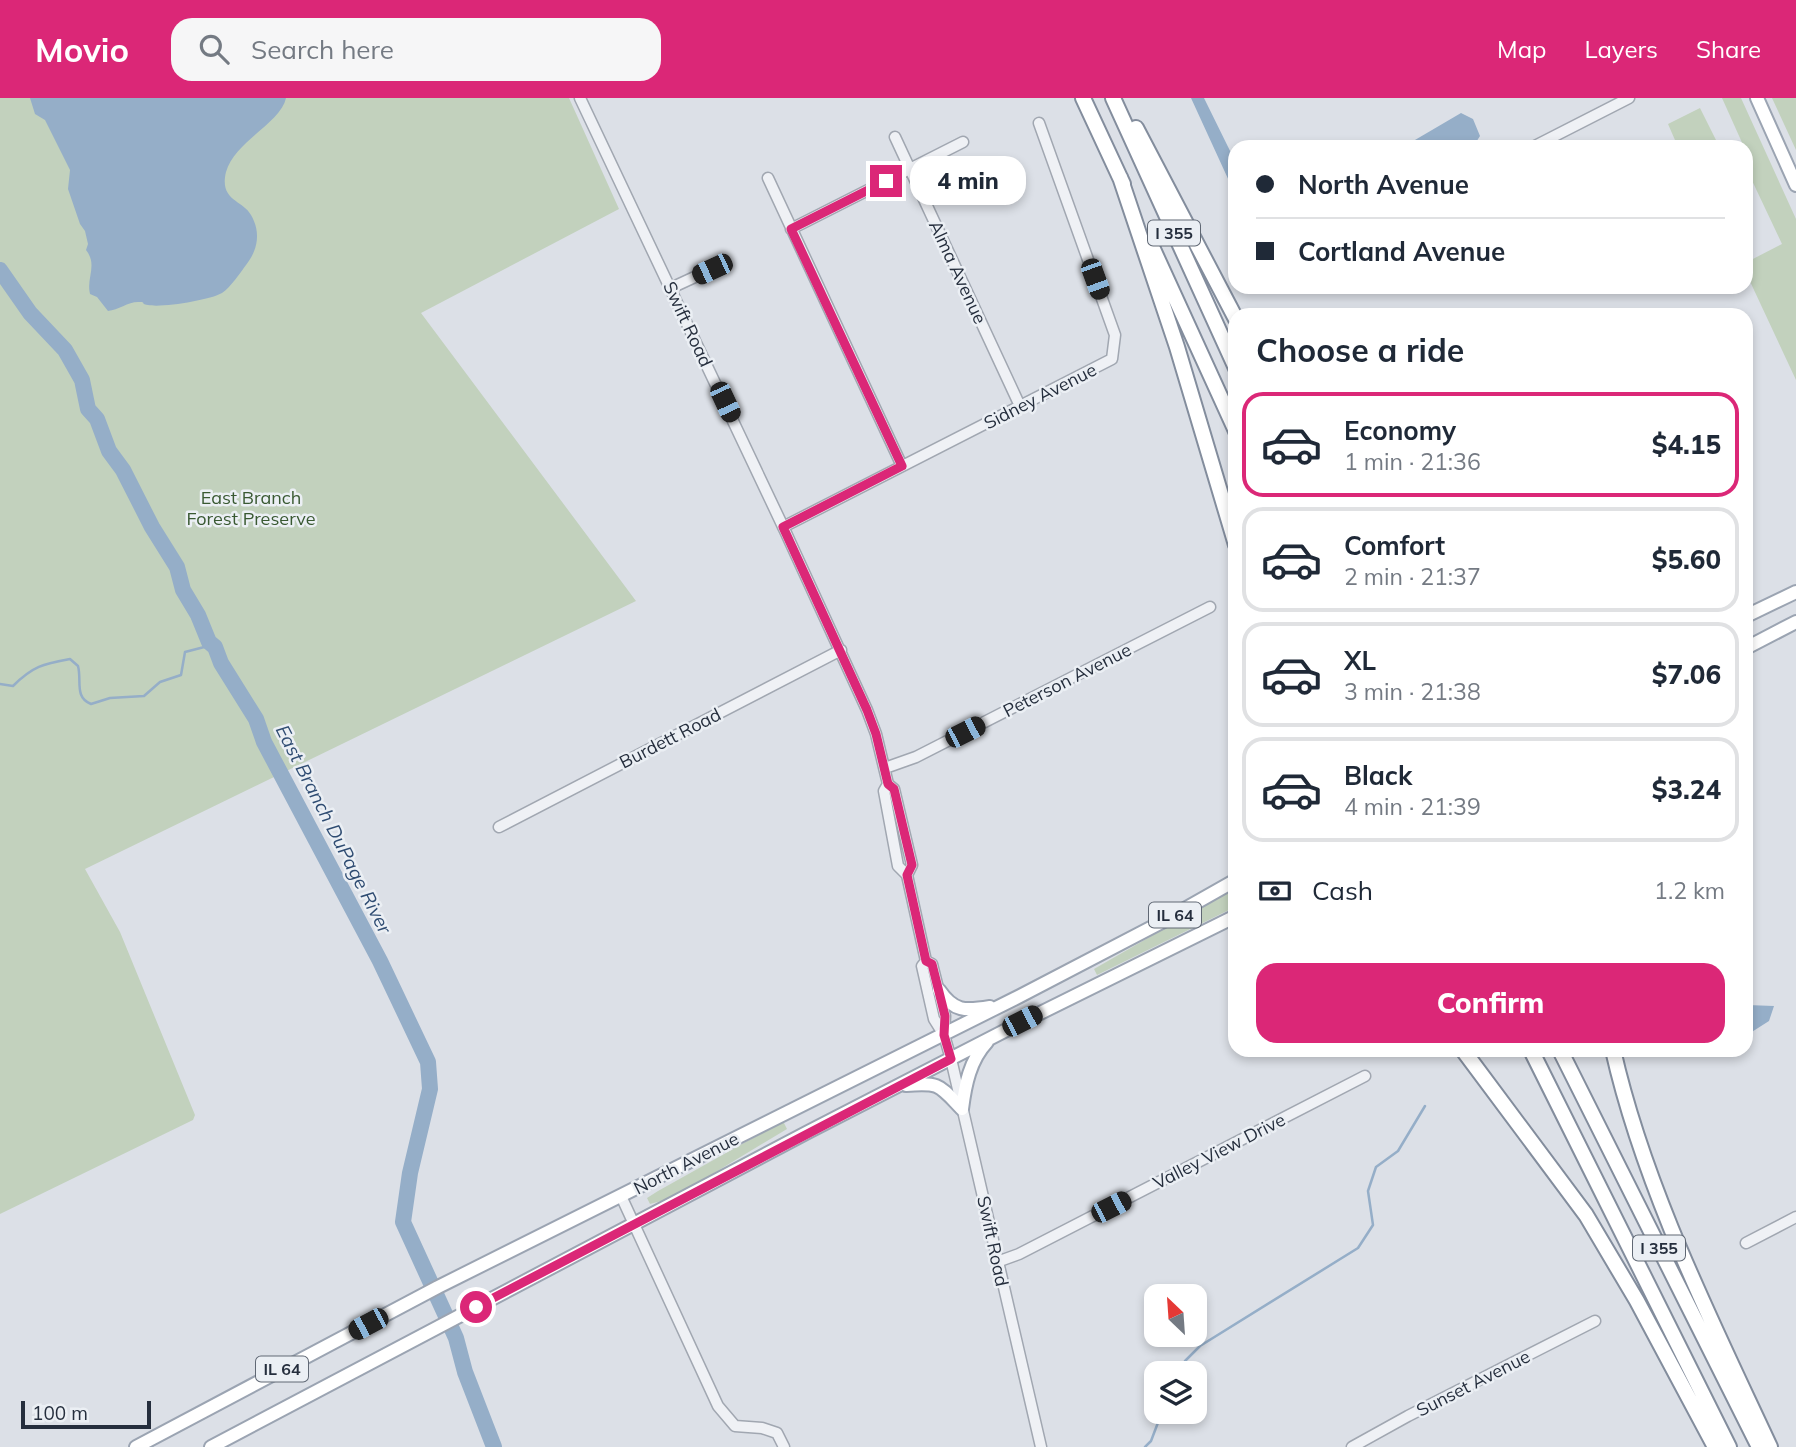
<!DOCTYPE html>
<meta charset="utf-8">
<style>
body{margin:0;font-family:Mulish,sans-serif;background:#f6f6f7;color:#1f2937;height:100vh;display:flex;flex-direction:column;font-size:26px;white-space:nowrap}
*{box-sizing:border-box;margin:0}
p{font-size:23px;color:#747a83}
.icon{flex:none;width:38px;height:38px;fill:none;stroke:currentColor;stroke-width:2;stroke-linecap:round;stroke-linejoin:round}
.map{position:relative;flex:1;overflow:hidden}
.side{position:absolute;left:1228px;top:210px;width:525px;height:749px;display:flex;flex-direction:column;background:#fff;border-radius:21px;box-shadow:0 4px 10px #0003}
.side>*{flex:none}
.hud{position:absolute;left:1228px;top:42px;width:525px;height:154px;border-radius:21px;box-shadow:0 4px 10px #0003;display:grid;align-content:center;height:154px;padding:0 28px;background:#fff}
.needle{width:46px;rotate:335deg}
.buttons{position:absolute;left:1144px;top:1186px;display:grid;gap:14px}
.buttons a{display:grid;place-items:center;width:63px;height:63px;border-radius:14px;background:#fff;box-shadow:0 4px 10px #0003;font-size:35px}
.scale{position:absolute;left:21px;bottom:18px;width:130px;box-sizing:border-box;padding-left:7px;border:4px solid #252e3d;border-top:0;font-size:19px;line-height:24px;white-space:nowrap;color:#252e3d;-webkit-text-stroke:5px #ebeff4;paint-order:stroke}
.end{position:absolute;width:32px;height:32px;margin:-16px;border:9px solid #db2777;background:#fff;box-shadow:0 0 0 4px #fff}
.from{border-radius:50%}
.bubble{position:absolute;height:49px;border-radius:21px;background:#fff;box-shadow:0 4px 10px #0003;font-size:23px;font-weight:800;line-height:49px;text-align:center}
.car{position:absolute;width:21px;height:42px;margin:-21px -10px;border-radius:9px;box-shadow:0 0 5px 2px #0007;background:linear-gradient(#222 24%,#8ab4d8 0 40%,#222 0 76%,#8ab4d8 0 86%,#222 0)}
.hud b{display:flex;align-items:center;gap:24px;height:66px;font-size:26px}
.hud b+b{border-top:2px solid #e0e1e3}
.hud i{width:18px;height:18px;background:#1f2937}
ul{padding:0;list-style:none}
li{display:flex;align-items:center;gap:21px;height:105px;margin:0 14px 10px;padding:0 14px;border:4px solid #e0e1e3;border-radius:21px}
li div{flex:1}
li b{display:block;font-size:26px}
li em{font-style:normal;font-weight:800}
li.selected{border-color:#db2777}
li>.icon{width:63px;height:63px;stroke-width:1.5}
h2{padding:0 28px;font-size:32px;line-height:84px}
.pay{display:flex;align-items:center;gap:18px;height:77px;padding:0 28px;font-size:26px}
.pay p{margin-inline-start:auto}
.button{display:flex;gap:14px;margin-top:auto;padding:14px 28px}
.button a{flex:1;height:80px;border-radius:21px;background:#db2777;color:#fff;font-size:28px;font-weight:800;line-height:80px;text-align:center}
header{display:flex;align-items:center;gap:42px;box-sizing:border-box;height:98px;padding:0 35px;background:#db2777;color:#fff}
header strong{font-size:33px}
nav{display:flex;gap:38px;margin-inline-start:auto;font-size:24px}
.search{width:490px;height:63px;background:#f6f6f7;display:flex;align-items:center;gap:18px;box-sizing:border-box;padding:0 24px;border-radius:21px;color:#747a83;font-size:26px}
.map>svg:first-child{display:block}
</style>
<header>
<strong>Movio</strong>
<div class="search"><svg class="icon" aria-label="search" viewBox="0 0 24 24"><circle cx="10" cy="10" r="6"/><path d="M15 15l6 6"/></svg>Search here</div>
<nav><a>Map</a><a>Layers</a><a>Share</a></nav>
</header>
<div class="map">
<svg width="1796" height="1349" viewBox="0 0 1796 1349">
<rect width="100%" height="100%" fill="#dce0e7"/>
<!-- green -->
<path fill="#c2d1bd" d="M0 0H569L619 111 421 215 636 503 85 771 120 834 195 1017 193 1022 0 1116Z
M1722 0H1741L1796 121V282L1747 177V164L1782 146 1747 72 1753 69 1747 55 1746 49H1744Z
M1772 0H1796V52Z
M1700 10 1717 44 1706 49H1678L1668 26Z
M1235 790V809L1097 877 1094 871Z
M783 1023 787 1031 709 1078 665 1102 650 1106 647 1100 658 1093Z"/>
<!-- water -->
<path fill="#95aec8" d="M30 0H286C281 25 235 43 226 74 219 103 243 102 251 117 261 134 258 152 246 167 240 175 231 189 222 195 210 202 162 210 148 207 139 206 148 204 138 204 128 204 118 212 108 213L97 199 90 196C86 180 98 167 86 152L88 146 85 133 80 126 68 91 70 72 45 22 35 16Z
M1191 0H1204L1235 63V96Z
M1461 15 1473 21 1480 38 1473 49H1403Z
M1747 907 1774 908 1769 923 1747 937Z"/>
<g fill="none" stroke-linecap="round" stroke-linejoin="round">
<!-- stream -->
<path stroke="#95aec8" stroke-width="2.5" d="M0 586 13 588C33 568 43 566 70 561L78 568C82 583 74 599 91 606L110 600 144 598 160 584 181 577 185 554 212 547
M1179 1276 1185 1263 1200 1248 1358 1150 1373 1127 1368 1093 1376 1069 1398 1053 1425 1008
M1145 1349 1151 1343 1162 1314"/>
<!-- river -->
<path stroke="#95aec8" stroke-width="16" d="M0 172 30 215 65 252 82 282 88 311 97 321 109 353 123 372 152 429 177 469 183 492 198 517 209 544 215 549 221 565 256 621 264 644 380 863 428 964 430 991 410 1075 403 1124 456 1240 465 1274 494 1349"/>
<defs>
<path id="minor" d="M580 0 786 435 867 612 876 636 888 686 894 691 912 767 907 777
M895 39 1020 308
M1533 49 1629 0
M768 80 902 368
M791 131 963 44
M671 190 712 171
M783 429 1112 261 1115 237 1039 25
M885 670 916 659 1210 509
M888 686 884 693 898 768 907 777 926 863 932 866 945 918 944 937
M499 729 841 552
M926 863 922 868 934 921 944 937 951 961 1041 1349
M621 1098 718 1308 735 1328 762 1330 777 1335 784 1349
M1746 1145 1796 1119
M997 1164 1019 1156 1365 978
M1352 1349 1408 1318 1595 1223"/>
<path id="major" d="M1757 0 1796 87
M1746 518 1796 494
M1746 550 1796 524
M939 892C954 914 965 913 990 909
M906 987C940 984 939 987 962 1011
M962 1011C965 987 970 962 987 944
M136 1349 438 1189 1020 898 1160 825 1236 782
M211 1349 808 1034 1022 924 1236 818"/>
<path id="highway" d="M1083 0 1123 86
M1113 0 1236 270
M1136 30 1236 221
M1120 79 1177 249 1236 447
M1152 149 1236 333
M1463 952 1586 1117 1637 1203 1715 1349
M1531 952 1729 1349
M1560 952 1759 1349
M1613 952C1644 1089 1711 1222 1770 1349"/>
</defs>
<!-- minor casing -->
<use href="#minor" stroke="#a1a7b1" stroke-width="13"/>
<!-- major casing -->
<use href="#major" stroke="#9ba4b2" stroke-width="16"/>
<!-- highway casing -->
<use href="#highway" stroke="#838d9d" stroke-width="18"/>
<!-- minor -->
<use href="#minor" stroke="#eff1f5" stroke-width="10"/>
<!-- major -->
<use href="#major" stroke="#fff" stroke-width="12"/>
<!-- highway -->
<use href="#highway" stroke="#fff" stroke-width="14"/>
</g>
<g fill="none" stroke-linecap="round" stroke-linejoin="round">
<!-- route -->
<path stroke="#db2777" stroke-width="9" d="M476 1209 951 961 944 937 945 918 932 866 926 863 907 777 912 767 894 691 888 686 876 636 867 612 783 429 902 368 791 131 886 83"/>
</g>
<g text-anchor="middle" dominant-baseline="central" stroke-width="5" stroke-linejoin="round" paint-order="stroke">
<!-- shield labels -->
<g fill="#ebeff4" stroke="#606874" stroke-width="2">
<rect x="1148" y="122.5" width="52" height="25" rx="5"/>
<rect x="1149" y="804.5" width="52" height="25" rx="5"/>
<rect x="1633" y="1137.5" width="52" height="25" rx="5"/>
<rect x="256" y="1258.5" width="52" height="25" rx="5"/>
</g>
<g font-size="16" font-weight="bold" fill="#252e3d">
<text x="1174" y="135">I 355</text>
<text x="1175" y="817">IL 64</text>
<text x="1659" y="1150">I 355</text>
<text x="282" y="1271">IL 64</text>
</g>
<!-- street labels -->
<g font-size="18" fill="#252e3d" stroke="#ebeff4">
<text transform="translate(958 174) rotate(65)">Alma Avenue</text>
<text transform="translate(688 226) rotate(65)">Swift Road</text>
<text transform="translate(1040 298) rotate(-27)">Sidney Avenue</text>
<text transform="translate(1067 582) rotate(-27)">Peterson Avenue</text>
<text transform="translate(670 640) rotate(-27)">Burdett Road</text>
<text transform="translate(1219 1053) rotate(-27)">Valley View Drive</text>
<text transform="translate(686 1065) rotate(-27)">North Avenue</text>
<text transform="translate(993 1143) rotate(78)">Swift Road</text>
<text transform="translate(1473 1285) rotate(-27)">Sunset Avenue</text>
</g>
<!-- park labels -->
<g font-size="18" fill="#395932" stroke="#ebeff4">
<text x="251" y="399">East Branch<tspan x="251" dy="21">Forest Preserve</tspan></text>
</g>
<!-- water labels -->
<g font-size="19" font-style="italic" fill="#2f4c72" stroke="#ebeff4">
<text transform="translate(334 731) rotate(63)">East Branch DuPage River</text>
</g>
</g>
</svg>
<div class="buttons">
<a><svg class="needle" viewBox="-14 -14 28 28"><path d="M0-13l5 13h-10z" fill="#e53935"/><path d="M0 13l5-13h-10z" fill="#747a83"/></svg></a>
<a><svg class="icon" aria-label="layers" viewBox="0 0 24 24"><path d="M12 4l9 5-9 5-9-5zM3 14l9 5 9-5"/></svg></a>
</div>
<div class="scale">100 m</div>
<i class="end from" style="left:476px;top:1209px"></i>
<i class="end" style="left:886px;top:83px"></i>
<div class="bubble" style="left:910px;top:58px;width:116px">4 min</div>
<i class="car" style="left:712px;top:171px;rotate:245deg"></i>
<i class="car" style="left:1095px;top:181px;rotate:160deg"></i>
<i class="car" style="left:725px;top:304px;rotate:155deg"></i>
<i class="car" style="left:965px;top:634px;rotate:63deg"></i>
<i class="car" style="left:1022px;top:923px;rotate:63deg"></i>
<i class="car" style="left:1111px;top:1109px;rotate:63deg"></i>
<i class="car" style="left:368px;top:1226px;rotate:242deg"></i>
<div class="hud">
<b><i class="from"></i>North Avenue</b>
<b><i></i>Cortland Avenue</b>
</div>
<section class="side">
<h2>Choose a ride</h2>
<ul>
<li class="selected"><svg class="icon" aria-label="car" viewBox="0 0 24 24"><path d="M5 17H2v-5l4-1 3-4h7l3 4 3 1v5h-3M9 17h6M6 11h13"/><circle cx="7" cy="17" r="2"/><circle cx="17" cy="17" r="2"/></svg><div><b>Economy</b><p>1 min · 21:36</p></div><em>$4.15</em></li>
<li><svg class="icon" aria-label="car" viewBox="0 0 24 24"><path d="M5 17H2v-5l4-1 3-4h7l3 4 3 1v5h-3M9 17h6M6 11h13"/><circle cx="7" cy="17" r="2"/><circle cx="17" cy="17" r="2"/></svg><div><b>Comfort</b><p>2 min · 21:37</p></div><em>$5.60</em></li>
<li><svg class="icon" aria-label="car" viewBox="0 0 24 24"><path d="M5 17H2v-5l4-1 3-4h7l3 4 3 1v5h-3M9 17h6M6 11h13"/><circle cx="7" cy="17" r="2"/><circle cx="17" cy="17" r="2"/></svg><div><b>XL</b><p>3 min · 21:38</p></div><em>$7.06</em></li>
<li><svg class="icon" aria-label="car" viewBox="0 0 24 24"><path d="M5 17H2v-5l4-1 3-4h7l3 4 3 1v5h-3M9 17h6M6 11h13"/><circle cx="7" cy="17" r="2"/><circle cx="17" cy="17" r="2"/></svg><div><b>Black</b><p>4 min · 21:39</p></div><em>$3.24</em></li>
</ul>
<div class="pay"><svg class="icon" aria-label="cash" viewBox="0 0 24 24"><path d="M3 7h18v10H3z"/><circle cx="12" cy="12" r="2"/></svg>Cash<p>1.2 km</p></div>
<div class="button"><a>Confirm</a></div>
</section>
</div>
